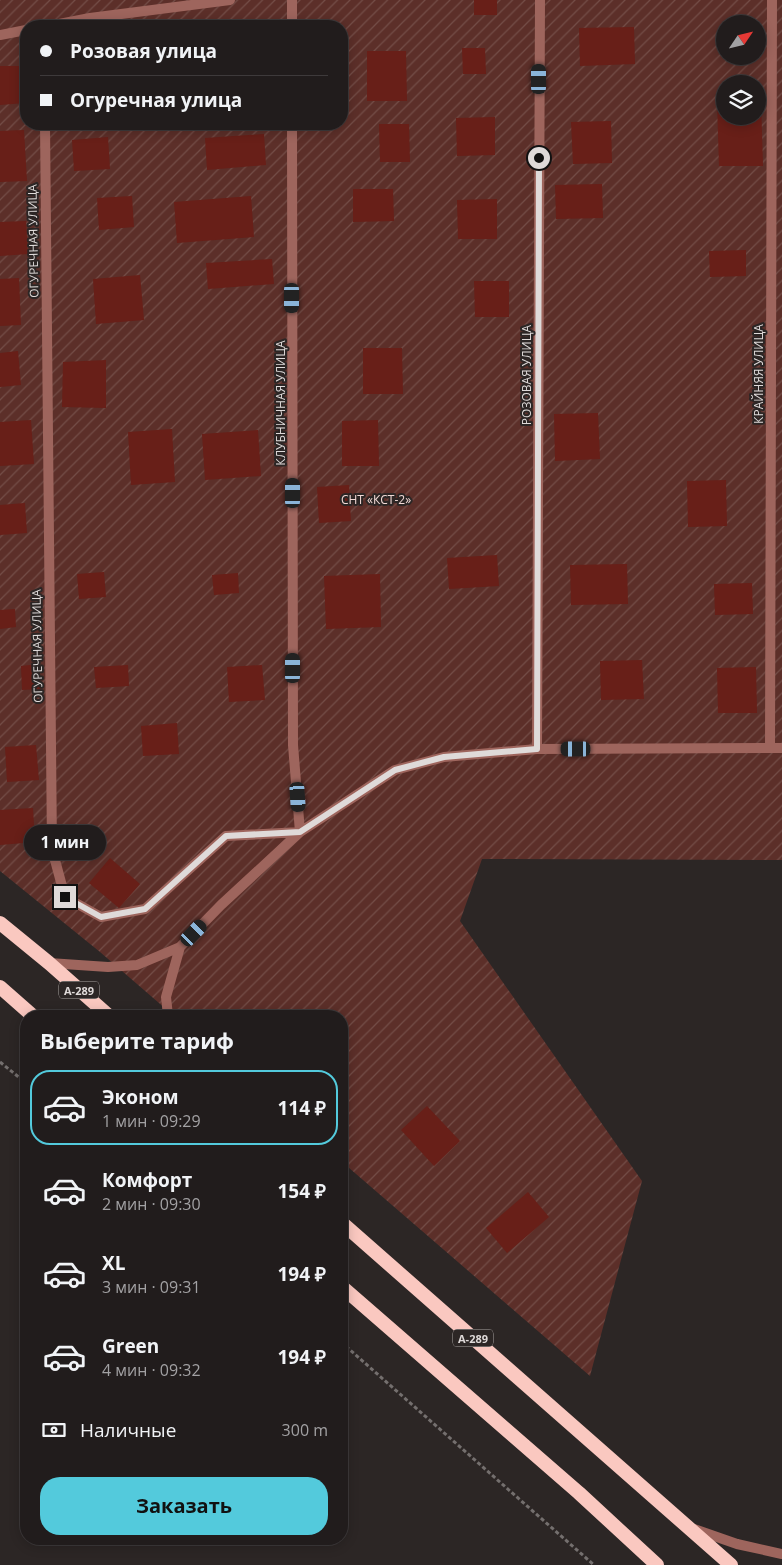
<!DOCTYPE html>
<html lang="ru">
<meta charset="utf-8">
<style>
body{margin:0;font-family:"Open Sans",sans-serif;background:#292525;color:#f1f3f6;height:100vh;display:flex;flex-direction:column;font-size:19px;white-space:nowrap}
*{box-sizing:border-box;margin:0}
p{font-size:16px;color:#a2a1a3}
.icon{flex:none;width:28px;height:28px;fill:none;stroke:currentColor;stroke-width:2;stroke-linecap:round;stroke-linejoin:round}
.map{position:relative;flex:1;overflow:hidden}
.side{position:absolute;left:20px;top:1010px;width:328px;height:535px;display:flex;flex-direction:column;background:#211c1c;border-radius:20px;box-shadow:0 2px 12px #0003,0 0 0 1px #3e3a3b}
.side>*{flex:none}
.banner{position:absolute;left:20px;top:20px;width:328px;height:110px;border-radius:20px;box-shadow:0 2px 12px #0003,0 0 0 1px #3e3a3b;display:grid;align-content:center;height:110px;padding:0 20px;background:#211c1c}
.needle{width:32px;rotate:55deg}
.controls{position:absolute;left:716px;top:15px;display:grid;gap:10px}
.controls a{display:grid;place-items:center;width:50px;height:50px;border-radius:50%;background:#211c1c;box-shadow:0 2px 12px #0003,0 0 0 1px #3e3a3b;font-size:25px}
.end{position:absolute;width:22px;height:22px;margin:-11px;border:6px solid #dfdad9;background:#111;box-shadow:0 0 0 2px #111}
.from{border-radius:50%}
.bubble{position:absolute;height:35px;border-radius:18px;background:#211c1c;box-shadow:0 2px 12px #0003,0 0 0 1px #3e3a3b;font-size:16px;font-weight:700;line-height:35px;text-align:center}
.car{position:absolute;width:15px;height:30px;margin:-15px -8px;border-radius:6px;box-shadow:0 0 4px 1px #0007;background:linear-gradient(#222 24%,#8ab4d8 0 40%,#222 0 76%,#8ab4d8 0 86%,#222 0)}
.banner b{display:flex;align-items:center;gap:18px;height:48px;font-size:19px}
.banner b+b{border-top:1px solid #3e3a3b}
.banner i{width:12px;height:12px;background:#f1f3f6}
ul{padding:0;list-style:none}
li{display:flex;align-items:center;gap:15px;height:75px;margin:0 10px 8px;padding:0 10px;border:2px solid transparent;border-radius:20px}
li div{flex:1}
li b{display:block;font-size:19px}
li em{font-style:normal;font-weight:700}
li.selected{border-color:#53cadc}
li>.icon{width:45px;height:45px;stroke-width:1.5}
h2{padding:0 20px;font-size:22px;line-height:60px}
.pay{display:flex;align-items:center;gap:12px;height:55px;padding:0 20px;font-size:19px}
.pay p{margin-inline-start:auto}
.action{display:flex;gap:10px;margin-top:auto;padding:10px 20px}
.action a{flex:1;height:58px;border-radius:20px;background:#53cadc;color:#111;font-size:20px;font-weight:700;line-height:58px;text-align:center}
.map>svg:first-child{display:block}
</style>
<div class="map">
<svg width="782" height="1565" viewBox="0 0 782 1565">
<defs>
<pattern id="garden-furrows" width="10" height="10" patternUnits="userSpaceOnUse" patternTransform="scale(1.25)"><rect width="10" height="10" fill="#5c2f29"/><path d="M-1 1l2-2M0 10L10 0M9 11l2-2" fill="none" stroke="#734d47"/></pattern>
</defs>
<rect width="100%" height="100%" fill="#2c2625"/>
<!-- garden -->
<path fill="url(#garden-furrows)" fill-rule="evenodd" d="M0 0H782V860L482 859 460 921 642 1181 590 1376 341 1161V1016H174L100 952 0 871ZM725 24H758V56H725ZM26 26H341V124H26ZM725 84H758V116H725Z"/>
<!-- building -->
<path fill="#681f18" d="M474 0H497V15H474Z
M634 27 635 64 580 66 579 28Z
M462 48H485L486 74H463Z
M367 51H406L407 101H367Z
M0 66H23L25 103 0 105Z
M758 101H761L763 166H719L717 102H725V116H758Z
M495 117V155L457 156 456 118Z
M611 121 612 163 573 164 571 122Z
M379 124H409L410 162H380Z
M24 130 27 181 0 182V131Z
M264 134 266 165 207 170 205 138Z
M108 137 110 169 74 171 72 140Z
M602 184 603 218 556 219 555 185Z
M353 189H393L394 221 353 222Z
M132 196 134 227 99 230 97 198Z
M251 196 254 237 177 243 174 202Z
M497 199V239H458L457 200Z
M26 221 28 254 0 256V222Z
M746 250V276L710 277 709 251Z
M272 259 274 284 208 289 206 263Z
M140 275 144 320 96 324 93 279Z
M19 278 21 325 0 326V279Z
M474 281H509V317H475Z
M363 348H402L403 394H363Z
M18 351 21 385 0 387V353Z
M106 360V408L62 407 63 362Z
M598 413 600 459 555 461 554 414Z
M31 420 34 464 0 466V422Z
M378 420 379 466H342V421Z
M172 429 175 482 131 485 128 432Z
M258 430 261 476 205 480 202 434Z
M726 480 727 526 688 527 687 481Z
M349 485 351 521 319 523 317 487Z
M25 503 27 533 0 535V505Z
M497 555 499 586 449 589 447 558Z
M627 564 628 604 571 605 570 565Z
M104 572 106 597 79 599 77 574Z
M238 573 239 593 214 595 212 575Z
M380 574 381 627 326 629 324 576Z
M752 583 753 614 715 615 714 584Z
M15 609 16 627 0 629V610Z
M642 660 644 699 601 700 600 661Z
M39 664 41 689 22 690 21 666Z
M128 665 129 686 96 688 94 667Z
M262 665 265 700 229 702 227 667Z
M756 667 757 713H718L717 668Z
M177 723 179 754 143 756 141 726Z
M36 745 39 780 7 782 5 747Z
M33 808 35 842 0 845V810Z
M110 858 140 884 119 908 89 883Z
M427 1106 460 1141 434 1166 401 1130Z
M528 1192 549 1217 507 1253 486 1228Z"/>
<g fill="none" stroke-linecap="round" stroke-linejoin="round">
<!-- path -->
<path stroke="#746f6e" stroke-width="3" stroke-dasharray="4 2.5" stroke-linecap="butt" d="M0 1062 26 1083
M341 1342 594 1565"/>
<!-- service -->
<path stroke="#9e655d" stroke-width="10" d="M694 1529 737 1544 782 1554"/>
<!-- minor -->
<path stroke="#9e655d" stroke-width="10" d="M292 0V26
M49 26 90 18 230 0
M0 35 26 30
M45 124 52 849 65 897 101 917 145 909 226 836 300 832 293 745 292 124
M770 748 772 0
M537 749 540 0
M49 963 108 967 137 965 180 947 221 905 300 832 395 770 444 757 537 749 782 748
M168 1016 166 997 180 947"/>
<!-- trunk -->
<path stroke="#fac8c0" stroke-width="14" d="M0 923 49 963 109 1016
M0 987 33 1016
M341 1222 731 1565
M341 1286 579 1493 657 1565"/>
</g>
<g fill="none" stroke-linecap="round" stroke-linejoin="round">
<!-- route -->
<path stroke="#dfdad9" stroke-width="6" d="M65 897 101 917 145 909 226 836 300 832 395 770 444 757 537 749 539 158"/>
</g>
<g text-anchor="middle" dominant-baseline="central" stroke-width="4" stroke-linejoin="round" paint-order="stroke">
<!-- shield labels -->
<g fill="#2c2625" stroke="#a9a4a3" stroke-width="1">
<rect x="59" y="981.5" width="40" height="17" rx="4"/>
<rect x="453" y="1329.5" width="40" height="17" rx="4"/>
</g>
<g font-size="11" font-weight="bold" fill="#dfdad9">
<text x="79" y="990">А-289</text>
<text x="473" y="1338">А-289</text>
</g>
<!-- street labels -->
<g font-size="12" fill="#dfdad9" stroke="#2c2625">
<text transform="translate(33 241) rotate(-91)">ОГУРЕЧНАЯ УЛИЦА</text>
<text transform="translate(758 374) rotate(-90)">КРАЙНЯЯ УЛИЦА</text>
<text transform="translate(526 375) rotate(-90)">РОЗОВАЯ УЛИЦА</text>
<text transform="translate(280 403) rotate(-90)">КЛУБНИЧНАЯ УЛИЦА</text>
<text transform="translate(37 646) rotate(-91)">ОГУРЕЧНАЯ УЛИЦА</text>
</g>
<!-- park labels -->
<g font-size="12" fill="#f1d9d5" stroke="#2c2625">
<text x="376" y="499">СНТ «КСТ-2»</text>
</g>
</g>
</svg>
<div class="controls">
<a><svg class="needle" viewBox="-14 -14 28 28"><path d="M0-13l5 13h-10z" fill="#e53935"/><path d="M0 13l5-13h-10z" fill="#a2a1a3"/></svg></a>
<a><svg class="icon" aria-label="layers" viewBox="0 0 24 24"><path d="M12 4l9 5-9 5-9-5zM3 14l9 5 9-5"/></svg></a>
</div>
<i class="end from" style="left:539px;top:158px"></i>
<i class="end" style="left:65px;top:897px"></i>
<div class="bubble" style="left:24px;top:825px;width:82px">1 мин</div>
<i class="car" style="left:539px;top:79px;rotate:0deg"></i>
<i class="car" style="left:292px;top:298px;rotate:180deg"></i>
<i class="car" style="left:293px;top:493px;rotate:0deg"></i>
<i class="car" style="left:293px;top:668px;rotate:0deg"></i>
<i class="car" style="left:576px;top:749px;rotate:270deg"></i>
<i class="car" style="left:298px;top:797px;rotate:176deg"></i>
<i class="car" style="left:194px;top:933px;rotate:44deg"></i>
<div class="banner">
<b><i class="from"></i>Розовая улица</b>
<b><i></i>Огуречная улица</b>
</div>
<section class="side">
<h2>Выберите тариф</h2>
<ul>
<li class="selected"><svg class="icon" aria-label="car" viewBox="0 0 24 24"><path d="M5 17H2v-5l4-1 3-4h7l3 4 3 1v5h-3M9 17h6M6 11h13"/><circle cx="7" cy="17" r="2"/><circle cx="17" cy="17" r="2"/></svg><div><b>Эконом</b><p>1 мин · 09:29</p></div><em>114 ₽</em></li>
<li><svg class="icon" aria-label="car" viewBox="0 0 24 24"><path d="M5 17H2v-5l4-1 3-4h7l3 4 3 1v5h-3M9 17h6M6 11h13"/><circle cx="7" cy="17" r="2"/><circle cx="17" cy="17" r="2"/></svg><div><b>Комфорт</b><p>2 мин · 09:30</p></div><em>154 ₽</em></li>
<li><svg class="icon" aria-label="car" viewBox="0 0 24 24"><path d="M5 17H2v-5l4-1 3-4h7l3 4 3 1v5h-3M9 17h6M6 11h13"/><circle cx="7" cy="17" r="2"/><circle cx="17" cy="17" r="2"/></svg><div><b>XL</b><p>3 мин · 09:31</p></div><em>194 ₽</em></li>
<li><svg class="icon" aria-label="car" viewBox="0 0 24 24"><path d="M5 17H2v-5l4-1 3-4h7l3 4 3 1v5h-3M9 17h6M6 11h13"/><circle cx="7" cy="17" r="2"/><circle cx="17" cy="17" r="2"/></svg><div><b>Green</b><p>4 мин · 09:32</p></div><em>194 ₽</em></li>
</ul>
<div class="pay"><svg class="icon" aria-label="cash" viewBox="0 0 24 24"><path d="M3 7h18v10H3z"/><circle cx="12" cy="12" r="2"/></svg>Наличные<p>300 m</p></div>
<div class="action"><a>Заказать</a></div>
</section>
</div>
